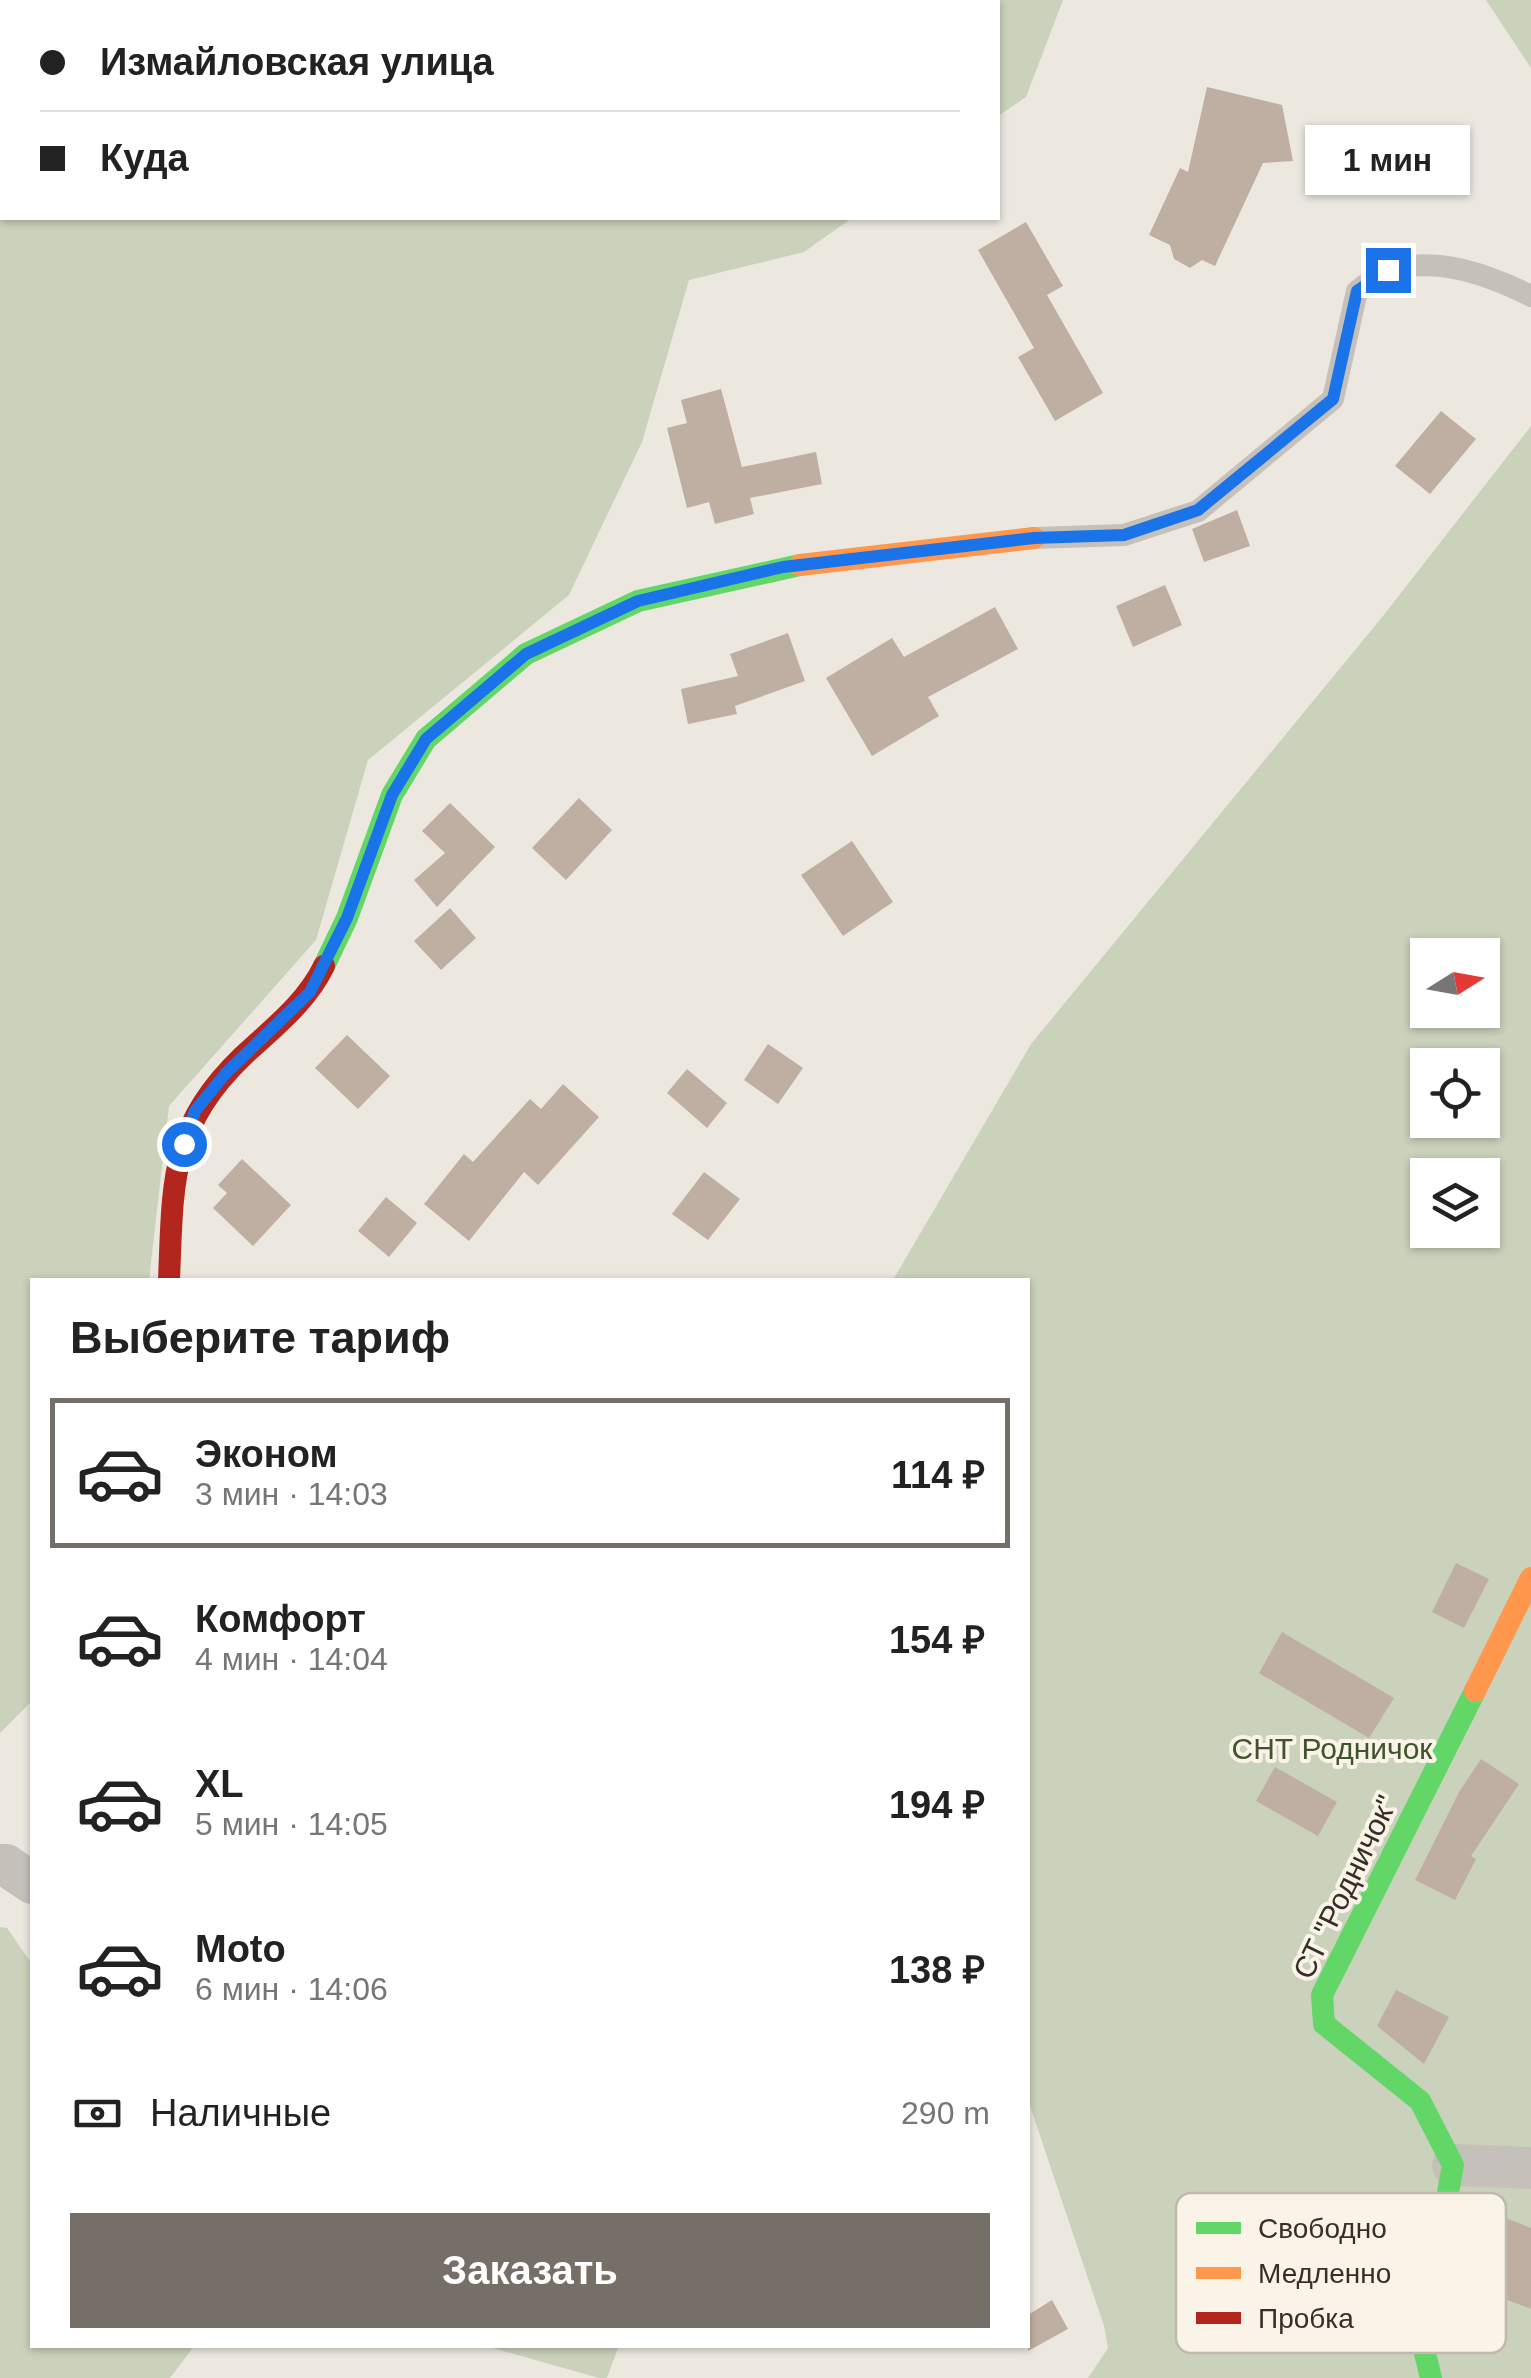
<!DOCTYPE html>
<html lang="ru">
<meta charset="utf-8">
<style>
body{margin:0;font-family:Helvetica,sans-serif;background:#f2f2f2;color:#222;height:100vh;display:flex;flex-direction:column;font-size:38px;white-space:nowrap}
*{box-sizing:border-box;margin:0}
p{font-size:32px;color:#767676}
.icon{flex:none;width:55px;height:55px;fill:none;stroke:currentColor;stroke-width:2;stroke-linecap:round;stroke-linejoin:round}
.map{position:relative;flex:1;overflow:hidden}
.panel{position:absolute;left:30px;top:1278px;width:1000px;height:1070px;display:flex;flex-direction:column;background:#fff;border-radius:0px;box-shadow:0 2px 8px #0004}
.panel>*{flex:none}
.guide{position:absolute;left:0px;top:0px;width:1000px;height:220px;box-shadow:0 2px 8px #0004;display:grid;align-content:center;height:220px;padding:0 40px;background:#fff}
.needle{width:65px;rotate:79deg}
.controls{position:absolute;left:1410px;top:938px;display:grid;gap:20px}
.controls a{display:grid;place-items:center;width:90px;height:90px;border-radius:0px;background:#fff;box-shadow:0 2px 8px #0004;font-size:50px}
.end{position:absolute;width:45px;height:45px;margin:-22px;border:12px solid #1a73e8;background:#fff;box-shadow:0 0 0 5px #fff}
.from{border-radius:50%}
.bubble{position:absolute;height:70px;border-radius:0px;background:#fff;box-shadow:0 2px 8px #0004;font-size:32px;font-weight:700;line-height:70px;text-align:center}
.guide b{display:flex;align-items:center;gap:35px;height:95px;font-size:38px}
.guide b+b{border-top:2px solid #e0e0e0}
.guide i{width:25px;height:25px;background:#222}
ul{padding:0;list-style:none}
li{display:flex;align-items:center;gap:30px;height:150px;margin:0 20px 15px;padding:0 20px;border:5px solid transparent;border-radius:0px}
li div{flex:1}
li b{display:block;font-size:38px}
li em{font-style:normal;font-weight:700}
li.on{border-color:#766f68}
li>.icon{width:90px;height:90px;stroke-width:1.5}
h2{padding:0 40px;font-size:45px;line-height:120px}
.pay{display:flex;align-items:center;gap:25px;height:110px;padding:0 40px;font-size:38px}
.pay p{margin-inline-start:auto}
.primary-button{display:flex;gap:20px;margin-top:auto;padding:20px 40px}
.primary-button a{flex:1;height:115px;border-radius:0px;background:#766f68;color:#fff;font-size:40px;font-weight:700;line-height:115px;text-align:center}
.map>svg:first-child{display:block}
</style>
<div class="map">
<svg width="1531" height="2378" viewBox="0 0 1531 2378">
<rect width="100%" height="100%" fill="#ece8e0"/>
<!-- green -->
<path fill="#cad2bb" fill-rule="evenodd" d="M0 0H1063L1026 97 998 116V2H2V218H852L804 252 689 280 642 442 569 595 368 760 316 940 169 1106 149 1280H32V1701L0 1733Z
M1486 0H1531V68Z
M1531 426V2378H1088L1108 2348 1104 2326 1028 2100V1280H893L1031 1044 1383 616ZM1428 955H1482V1010H1428ZM1428 1065H1482V1120H1428ZM1428 1175H1482V1230H1428Z
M0 1927 7 1928 32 1964V2345H195L170 2378H0Z
M482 2345H619L607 2378H599Z"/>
<!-- building -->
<path fill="#bfafa2" d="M1207 87 1282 105 1293 161 1263 163 1215 266 1202 260 1190 268 1174 259 1170 245 1149 235 1180 168 1188 172Z
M1026 222 1063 286 1047 295 1103 393 1055 421 1018 357 1034 348 978 250Z
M721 389 742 467 816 452 822 484 750 498 754 514 715 524 709 502 687 508 667 428 687 423 681 400Z
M1441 411 1476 439 1430 494 1395 466Z
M1237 510 1250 546 1204 562 1192 529Z
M1165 585 1182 625 1133 647 1116 606Z
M995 607 1018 649 928 697 939 716 872 756 826 678 892 638 904 657Z
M788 633 805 681 735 706 737 714 688 724 681 689 738 676 730 654Z
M579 798 612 830 566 880 532 848Z
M450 803 495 847 437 907 414 880 445 853 422 831Z
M852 841 893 902 843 936 801 875Z
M450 908 476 938 441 970 414 941Z
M347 1035 390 1076 358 1109 315 1068Z
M768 1044 803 1068 778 1104 744 1080Z
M687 1069 727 1103 707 1128 667 1093Z
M563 1084 599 1117 538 1185 524 1172 469 1241 424 1204 464 1154 473 1162 530 1099 541 1109Z
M242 1159 291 1205 253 1246 213 1208 227 1193 218 1185Z
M704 1172 740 1199 708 1240 672 1214Z
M386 1197 417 1223 389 1257 358 1231Z
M1456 1563 1489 1579 1464 1628 1432 1612Z
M1282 1632 1394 1698 1369 1738 1259 1673Z
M1481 1759 1519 1784 1471 1856 1476 1859 1455 1900 1415 1880 1459 1792Z
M1275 1767 1337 1802 1318 1836 1256 1801Z
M1396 1990 1449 2017 1424 2064 1377 2026Z
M1493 2213 1531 2228V2309L1465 2284Z
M1052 2300 1068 2329 1028 2351V2315Z"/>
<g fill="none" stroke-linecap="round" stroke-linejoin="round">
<!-- lane -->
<path stroke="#c5c0ba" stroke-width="22" d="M1034 538 1124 535 1198 511 1333 399 1357 291C1367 284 1379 273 1391 270 1438 256 1489 275 1531 296"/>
<!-- street -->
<path stroke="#c5c0ba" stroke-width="42" d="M0 1865H6L32 1883
M1453 2165 1531 2168"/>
<!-- fast -->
<path stroke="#63d668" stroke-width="22" d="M324 966 347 918 392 795 426 739 526 654 638 601 800 565
M1431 2378 1420 2333 1430 2253 1446 2204 1453 2165 1420 2101 1324 2024 1322 1995 1475 1691"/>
<!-- slow -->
<path stroke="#ff974d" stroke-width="22" d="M800 565 1034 538
M1475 1691 1531 1578"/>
<!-- jam -->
<path stroke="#b3261e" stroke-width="22" d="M169 1280C173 1184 169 1127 243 1056 273 1028 306 1003 324 966"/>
</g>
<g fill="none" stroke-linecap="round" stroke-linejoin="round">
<!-- route -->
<path stroke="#1a73e8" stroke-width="12" d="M184 1144 195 1111 226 1073 310 992 347 918 392 795 426 739 526 654 638 601 783 567 1034 538 1124 535 1198 510 1333 399 1357 291 1388 270"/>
</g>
<g text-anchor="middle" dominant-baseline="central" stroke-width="8" stroke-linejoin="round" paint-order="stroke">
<!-- park labels -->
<g font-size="30" fill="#40532c" stroke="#f9f3e8">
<text x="1332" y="1748">СНТ Родничок</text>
</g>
<!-- street labels -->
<g font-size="30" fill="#362e28" stroke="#f9f3e8">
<text transform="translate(1345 1887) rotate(-64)">СТ "Родничок"</text>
</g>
</g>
<!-- legend -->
<rect x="1176" y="2193" width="330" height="160" rx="15" fill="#f9f3e8" stroke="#beb8ae" stroke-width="2.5"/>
<rect x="1196" y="2222" width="45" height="12" fill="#63d668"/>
<rect x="1196" y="2267" width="45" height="12" fill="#ff974d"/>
<rect x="1196" y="2312" width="45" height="12" fill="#b3261e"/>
<g font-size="28" fill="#362e28">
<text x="1258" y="2238">Свободно</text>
<text x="1258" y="2283">Медленно</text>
<text x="1258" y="2328">Пробка</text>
</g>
</svg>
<div class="controls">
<a><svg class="needle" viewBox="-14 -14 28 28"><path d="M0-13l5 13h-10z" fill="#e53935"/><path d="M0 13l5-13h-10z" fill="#767676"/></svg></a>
<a><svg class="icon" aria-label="locate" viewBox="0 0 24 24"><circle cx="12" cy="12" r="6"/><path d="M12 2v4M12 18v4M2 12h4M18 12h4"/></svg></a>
<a><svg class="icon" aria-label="layers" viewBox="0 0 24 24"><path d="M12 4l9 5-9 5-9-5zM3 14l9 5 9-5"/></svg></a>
</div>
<i class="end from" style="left:184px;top:1144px"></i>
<i class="end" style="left:1388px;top:270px"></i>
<div class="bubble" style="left:1305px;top:125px;width:165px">1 мин</div>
<div class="guide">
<b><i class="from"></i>Измайловская улица</b>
<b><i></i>Куда</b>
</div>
<section class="panel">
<h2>Выберите тариф</h2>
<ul>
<li class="on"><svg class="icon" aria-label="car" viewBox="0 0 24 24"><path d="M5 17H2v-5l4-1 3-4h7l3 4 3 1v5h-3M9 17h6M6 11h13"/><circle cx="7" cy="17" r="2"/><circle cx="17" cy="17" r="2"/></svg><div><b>Эконом</b><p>3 мин · 14:03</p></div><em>114 ₽</em></li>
<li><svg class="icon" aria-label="car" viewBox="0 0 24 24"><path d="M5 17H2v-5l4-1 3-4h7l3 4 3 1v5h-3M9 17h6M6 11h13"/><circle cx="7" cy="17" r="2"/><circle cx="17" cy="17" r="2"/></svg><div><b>Комфорт</b><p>4 мин · 14:04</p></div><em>154 ₽</em></li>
<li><svg class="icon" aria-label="car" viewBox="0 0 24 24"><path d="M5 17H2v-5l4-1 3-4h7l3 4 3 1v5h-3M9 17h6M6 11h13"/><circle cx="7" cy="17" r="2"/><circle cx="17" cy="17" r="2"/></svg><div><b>XL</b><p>5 мин · 14:05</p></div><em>194 ₽</em></li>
<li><svg class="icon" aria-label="car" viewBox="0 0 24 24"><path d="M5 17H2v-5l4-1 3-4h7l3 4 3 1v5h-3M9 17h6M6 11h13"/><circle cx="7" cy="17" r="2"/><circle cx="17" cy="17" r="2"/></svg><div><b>Moto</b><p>6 мин · 14:06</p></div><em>138 ₽</em></li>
</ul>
<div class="pay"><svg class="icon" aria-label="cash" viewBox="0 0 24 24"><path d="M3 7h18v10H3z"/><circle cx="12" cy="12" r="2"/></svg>Наличные<p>290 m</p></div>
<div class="primary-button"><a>Заказать</a></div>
</section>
</div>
